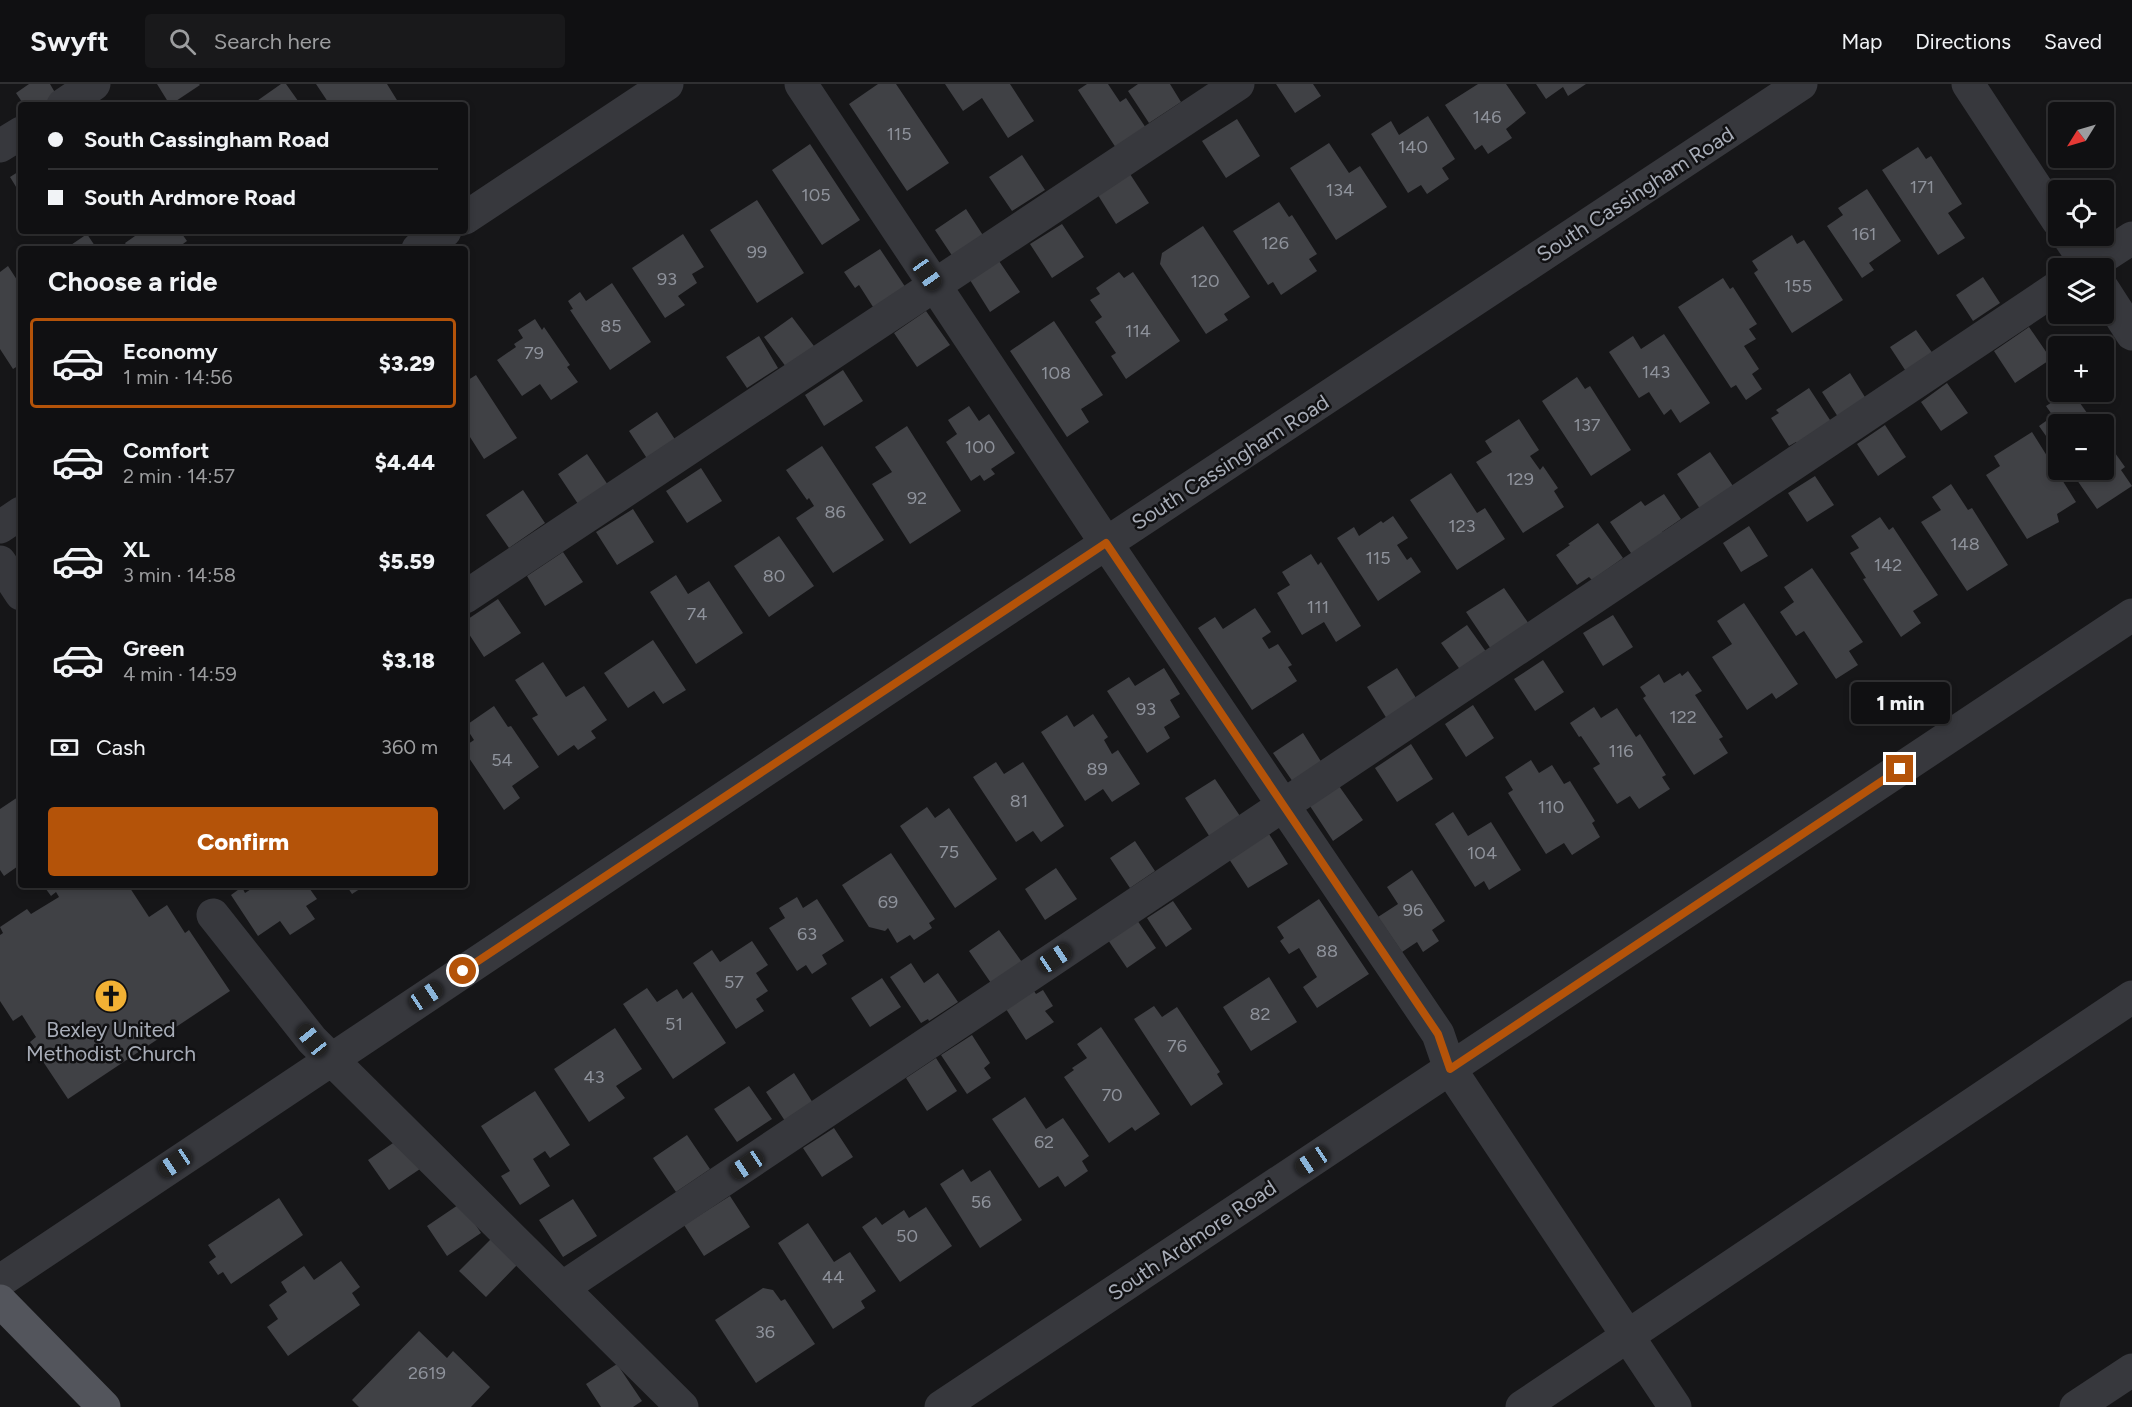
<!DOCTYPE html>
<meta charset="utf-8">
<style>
body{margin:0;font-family:Figtree,sans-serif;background:#19191b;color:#f1f3f6;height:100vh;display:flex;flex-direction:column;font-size:22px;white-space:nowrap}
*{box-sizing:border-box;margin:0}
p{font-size:20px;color:#9c9d9f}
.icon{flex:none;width:33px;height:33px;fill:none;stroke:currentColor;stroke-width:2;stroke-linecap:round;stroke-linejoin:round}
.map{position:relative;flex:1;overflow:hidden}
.drawer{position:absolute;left:18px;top:162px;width:450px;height:642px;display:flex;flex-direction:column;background:#101012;border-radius:6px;box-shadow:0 3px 9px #0003,0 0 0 2px #303032}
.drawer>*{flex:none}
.banner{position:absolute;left:18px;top:18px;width:450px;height:132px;border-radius:6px;box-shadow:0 3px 9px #0003,0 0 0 2px #303032;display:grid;align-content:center;height:132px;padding:0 30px;background:#101012}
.needle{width:39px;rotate:233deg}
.buttons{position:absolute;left:2048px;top:18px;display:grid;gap:12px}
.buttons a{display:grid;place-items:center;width:66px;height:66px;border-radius:6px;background:#101012;box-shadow:0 3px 9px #0003,0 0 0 2px #303032;font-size:30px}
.end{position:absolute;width:27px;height:27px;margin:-14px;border:8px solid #b45309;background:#fff;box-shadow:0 0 0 3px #fff}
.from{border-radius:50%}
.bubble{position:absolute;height:42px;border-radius:6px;background:#101012;box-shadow:0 3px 9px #0003,0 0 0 2px #303032;font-size:20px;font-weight:800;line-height:42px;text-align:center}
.car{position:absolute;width:18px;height:36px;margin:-18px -9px;border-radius:8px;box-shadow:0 0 4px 2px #0007;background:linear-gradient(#222 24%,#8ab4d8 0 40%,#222 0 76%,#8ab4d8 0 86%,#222 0)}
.banner b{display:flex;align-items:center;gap:21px;height:57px;font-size:22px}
.banner b+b{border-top:2px solid #303032}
.banner i{width:15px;height:15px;background:#f1f3f6}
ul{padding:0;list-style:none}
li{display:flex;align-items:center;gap:18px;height:90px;margin:0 12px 9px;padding:0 18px;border:3px solid transparent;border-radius:6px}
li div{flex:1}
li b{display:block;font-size:22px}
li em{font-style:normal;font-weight:800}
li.on{border-color:#b45309}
li>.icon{width:54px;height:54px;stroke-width:1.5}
h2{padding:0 30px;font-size:27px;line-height:72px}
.pay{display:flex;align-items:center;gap:15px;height:66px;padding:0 30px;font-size:22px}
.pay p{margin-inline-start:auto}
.action{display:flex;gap:12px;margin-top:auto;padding:12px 30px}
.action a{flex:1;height:69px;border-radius:6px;background:#b45309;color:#fff;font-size:24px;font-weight:800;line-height:69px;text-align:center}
header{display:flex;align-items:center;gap:36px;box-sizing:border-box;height:84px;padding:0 30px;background:#101012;border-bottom:2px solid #303032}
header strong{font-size:28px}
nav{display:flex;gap:33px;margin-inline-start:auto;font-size:21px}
.search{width:420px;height:54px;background:#19191b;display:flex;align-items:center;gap:15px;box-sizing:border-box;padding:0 21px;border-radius:6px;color:#9c9d9f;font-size:22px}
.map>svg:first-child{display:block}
</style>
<header>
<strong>Swyft</strong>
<div class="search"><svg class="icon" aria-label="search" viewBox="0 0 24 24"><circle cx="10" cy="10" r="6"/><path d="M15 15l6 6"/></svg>Search here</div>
<nav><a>Map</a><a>Directions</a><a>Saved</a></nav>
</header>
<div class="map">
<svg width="2132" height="1323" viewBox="0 0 2132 1323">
<rect width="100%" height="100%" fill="#161618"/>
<!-- building -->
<path fill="#404145" d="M29 0H50L60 17 54 21H24L16 9Z
M157 0H199L200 1 170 21Z
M281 0H286L301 21H251Z
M316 0H387L400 21H330Z
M878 0H896L949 79 907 107 849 20Z
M945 0H1010L1034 37 1008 54 982 14 963 27Z
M1087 0H1108L1120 18 1126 14 1146 44 1116 64 1078 6Z
M1138 0H1170L1181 18 1149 39 1128 7Z
M1276 0H1313L1321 12 1295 29Z
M1478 0H1506L1526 29 1506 45 1512 54 1488 70 1482 61 1475 66 1445 21Z
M1536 0H1586L1568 12 1563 3 1546 15Z
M1428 32 1455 75 1442 84 1449 95 1427 110 1421 101 1408 109 1371 50 1391 37 1399 51Z
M1237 35 1260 72 1226 94 1202 57Z
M1329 59 1349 89 1360 82 1387 123 1336 156 1290 84Z
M810 60 860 136 822 161 772 86Z
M1918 63 1926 75 1931 72 1962 120 1948 129 1965 154 1938 171 1882 86Z
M1022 71 1045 106 1012 127 989 93Z
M21 86V111L10 93Z
M1128 87 1149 119 1116 140 1096 108Z
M1867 105 1901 157 1869 179 1874 186 1862 194 1827 142 1843 131 1838 124Z
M757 116 804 189 757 219 710 146Z
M1279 118 1289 133 1292 131 1317 170 1309 175 1317 187 1281 211 1273 198 1268 201 1233 147Z
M966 125 986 156 955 176 935 146Z
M1062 140 1084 173 1052 194 1030 160Z
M1203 142 1250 213 1224 230 1228 236 1206 250 1160 180 1162 169Z
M132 147H180L187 157 176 165H129L125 159 135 152Z
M87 150 97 165H65Z
M683 150 704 183 692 190 697 199 678 212 685 221 665 234 632 184Z
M1792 151 1797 160 1804 156 1843 216 1792 249 1754 189 1758 186 1752 177Z
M880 165 908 207 875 226 859 201 855 204 844 188Z
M999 177 1020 208 990 228 970 196Z
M8 182 21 202V280L13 285 0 265V188Z
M1119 188 1124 194 1133 188 1180 257 1126 295 1111 272 1116 269 1095 238 1102 233 1090 216 1100 210 1096 204Z
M1983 193 2000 219 1973 237 1956 211Z
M1723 194 1730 205 1733 203 1757 240 1749 245 1756 255 1744 262 1759 285 1752 290 1762 305 1746 316 1736 301 1731 304 1678 223Z
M612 199 651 258 610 286 570 226 573 225 568 217 580 208 586 217Z
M926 227 950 261 917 283 894 249Z
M792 233 817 266 789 287 764 253Z
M535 235 542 246 544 243 570 281 567 283 578 298 551 316 540 300 522 312 497 276 516 263 514 260 523 254 518 246Z
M1054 237 1103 311 1081 325 1089 338 1067 353 1010 267Z
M2029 243 2051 275 2015 299 1994 267Z
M1916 246 1936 274 1909 292 1890 263Z
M1664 250 1710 319 1680 339 1671 325 1664 331 1649 308 1639 314 1609 268 1633 252 1641 265Z
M759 252 778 284 747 304 726 273Z
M843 286 863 317 824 342 805 311Z
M1850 289 1868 318 1840 336 1822 308Z
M476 291 517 354 484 375 470 353 465 356V298Z
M1577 293 1585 305 1590 302 1631 366 1591 392 1542 317Z
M1947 299 1968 329 1941 347 1921 318Z
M1809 304 1832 339 1799 361 1796 358 1789 362 1771 334 1779 329 1776 326Z
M2068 308H2072L2095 340H2058V369L2039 342 2053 332 2046 322Z
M969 322 979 337 989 330 1015 369 991 385 995 390 984 397 980 391 971 397 946 358 957 350 948 336Z
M657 328 676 357 648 376 629 347Z
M1519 335 1539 366 1530 372 1540 386 1543 382 1558 404 1554 407 1564 423 1523 449 1476 378 1492 368 1485 357Z
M1885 341 1906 373 1878 392 1857 360Z
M907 342 961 427 910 460 872 400 892 388 875 363Z
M2032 348 2076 418 2057 430 2059 438 2027 455 1986 391 2000 382 1994 372Z
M2103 352 2125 383 2121 386 2132 402 2097 425 2070 386H2103Z
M822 362 884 456 833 489 796 434 814 422 809 414 807 416 786 386Z
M1710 368 1733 402 1700 425 1677 390Z
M587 370 608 401 578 420 558 390Z
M701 384 722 417 687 439 666 407Z
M1451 389 1477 429 1485 424 1505 455 1457 486 1410 416Z
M1815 392 1834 421 1807 438 1788 409Z
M1951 400 1968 426 1972 424 2008 481 1967 507 1921 438 1941 426 1932 413Z
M523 406 545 439 509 464 486 431Z
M1664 410 1681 435 1662 448 1665 451 1633 472 1610 438 1641 417 1645 422Z
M633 425 654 458 617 481 596 448Z
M1393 432 1408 454 1397 461 1407 476 1411 473 1421 488 1378 517 1337 454 1354 443 1359 452 1381 437 1383 439Z
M1880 433 1889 446 1893 443 1938 511 1913 527 1921 539 1901 553 1863 495 1866 494 1850 469 1859 464 1851 452Z
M1598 439 1623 474 1592 496 1589 493 1577 501 1556 471 1570 461 1568 460Z
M1749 442 1768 472 1741 488 1723 459Z
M779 452 814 502 769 533 734 482Z
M563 468 583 498 545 522 527 492Z
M1311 470 1318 481 1321 478 1361 542 1336 558 1324 538 1302 551 1277 509 1290 501 1282 488Z
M1812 484 1863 558 1849 567 1858 581 1836 595 1804 547 1796 552 1780 528 1794 518 1784 503Z
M676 491 688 510 709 497 743 549 696 580 650 508Z
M1504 504 1529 540 1491 565 1466 528Z
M498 515 521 549 484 573 465 544V537Z
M1744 519 1798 600 1776 615 1772 609 1747 626 1712 573 1732 560 1717 537Z
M1255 524 1271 548 1262 554 1269 565 1278 560 1292 581 1288 583 1297 597 1252 626 1198 544 1215 533 1223 545Z
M1613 531 1633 563 1603 582 1583 549Z
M1467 541 1487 569 1461 587 1441 559Z
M653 556 686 606 663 620 654 607 628 624 604 589Z
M1543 576 1564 608 1535 627 1514 595Z
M543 578 566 613 584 602 607 636 591 647 596 654 578 666 574 661 558 672 532 634 538 631 515 596Z
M1164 584 1180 610 1170 616 1180 633 1164 643 1170 654 1147 669 1107 607 1129 593 1135 602Z
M1397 584 1418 617 1387 635 1367 603Z
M1688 587 1702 607 1695 611 1723 653 1719 655 1728 669 1694 691 1643 614 1646 612 1640 603 1659 590 1664 599 1680 589 1682 592Z
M1473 621 1494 654 1466 673 1445 640Z
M494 622 508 643 511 642 539 683 512 702 520 714 504 726 465 668V662L474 656 465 642Z
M1594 623 1601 634 1617 624 1636 653 1640 650 1666 691 1662 693 1670 705 1639 725 1630 712 1617 720 1593 684 1600 680 1581 652 1579 653 1570 639Z
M1093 630 1108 653 1104 656 1112 670 1118 666 1140 700 1112 718 1103 705 1085 717 1041 648 1067 631 1074 643Z
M1303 649 1322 679 1293 698 1273 669Z
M1411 660 1433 695 1397 718 1375 684Z
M1531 676 1539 689 1552 681 1564 700 1570 697 1595 737 1592 739 1600 753 1572 771 1564 759 1546 770 1508 709 1513 706 1505 693Z
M996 678 1004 690 1023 678 1064 742 1041 758 1033 747 1016 758 973 693Z
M1215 695 1244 738 1213 758 1185 714Z
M1339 702 1363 736 1333 757 1310 722Z
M21 711V780L4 792 0 786V725Z
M927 723 935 734 949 724 997 795 955 824 900 742Z
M1453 728 1468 752 1491 738 1521 786 1489 806 1484 797 1475 803 1435 740Z
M1269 750 1288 780 1248 804 1229 775Z
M1135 757 1155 787 1130 804 1110 774Z
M891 769 935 835 929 839 932 844 914 856 910 851 897 859 888 844 885 847 869 843 842 801Z
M1056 784 1077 815 1045 836 1025 805Z
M1412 786 1445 837 1432 846 1439 857 1423 868 1417 858 1402 868 1378 833 1398 820 1387 803Z
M43 801H128L149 833 167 821 185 849 189 846 230 907 68 1015 30 958 36 953 22 931 13 937 0 917V851L3 849 0 843 27 825 31 830 59 813 56 808 51 812Z
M257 801H307L317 815 306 822 315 835 290 851 280 837 258 852 231 811 242 803 245 809Z
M346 801H366L352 810Z
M797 813 803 824 817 815 844 857 822 871 827 880 812 890 806 881 797 887 769 844 785 834 779 824Z
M1319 815 1369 890 1317 924 1303 903 1317 893 1299 864 1289 870 1280 857 1284 854 1277 843Z
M1173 817 1192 845 1166 863 1147 834Z
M1137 836 1156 864 1127 884 1108 856Z
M999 846 1024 881 993 902 969 867Z
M752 857 768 881 756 889 768 907 756 915 764 927 736 945 693 879 712 866 720 878Z
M911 879 924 899 938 889 958 918 929 937 928 935 921 939 890 893Z
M1269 893 1297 938 1251 967 1223 923Z
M882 894 901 923 870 943 851 914Z
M647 904 657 918 677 905 683 915 692 908 726 959 673 995 623 920Z
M1043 906 1053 922 1045 927 1054 938 1026 956 1006 925 1034 907 1036 910Z
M1154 922 1162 933 1177 923 1220 988 1217 990 1223 1000 1191 1022 1134 935Z
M1101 943 1160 1030 1135 1047 1132 1043 1109 1059 1064 993 1074 986 1072 984 1087 974 1077 960Z
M615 944 642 985 616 1002 625 1014 589 1038 554 985Z
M972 951 990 979 984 984 991 994 967 1010 941 971Z
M936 974 957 1007 927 1027 906 994Z
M794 989 813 1019 785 1037 766 1008Z
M749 1002 772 1035 737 1058 714 1025Z
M535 1007 570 1061 550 1074 545 1067 533 1075 550 1102 520 1121 501 1092 510 1087 481 1042Z
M1025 1013 1046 1045 1063 1034 1089 1072 1082 1077 1088 1087 1065 1103 1058 1092 1039 1104 992 1035Z
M834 1044 853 1073 822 1093 803 1064Z
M687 1051 710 1085 676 1108 653 1074Z
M399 1055 420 1085 389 1106 368 1076Z
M963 1085 971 1098 990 1086 1022 1136 980 1164 940 1100Z
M730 1112 750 1143 704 1172 684 1141Z
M279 1114 303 1151 231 1200 223 1188 218 1191 209 1178 216 1173 208 1161Z
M573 1115 597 1152 563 1173 539 1136Z
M461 1119 481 1149 447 1172 427 1142Z
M926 1123 952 1162 900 1198 862 1143 876 1133 882 1141 904 1126 909 1134Z
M808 1139 834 1178 850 1168 876 1207 861 1217 865 1224 833 1245 778 1159Z
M491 1155 517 1181 486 1213 459 1187Z
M341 1177 360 1203 352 1209 360 1221 288 1272 267 1243 278 1235 269 1221 287 1208 281 1198 304 1182 314 1196Z
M763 1204 773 1206 781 1217 785 1215 815 1260 756 1299 715 1236Z
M419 1247 447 1274 453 1267 490 1303 471 1323H359L352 1316Z
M617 1280 642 1317 633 1323H601L586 1300Z"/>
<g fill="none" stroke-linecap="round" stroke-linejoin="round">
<!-- minor -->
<path stroke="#37383d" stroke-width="33" d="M801 0 1106 459 1438 950 1450 985 1675 1323
M1968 0 2058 137
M63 21 94 0
M0 62 21 49
M465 134 667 0
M2068 152 2090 184
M418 165 445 147
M2086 184 2132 154
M2103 205 2132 250
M0 443 21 429
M0 478 21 510
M465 513 1238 0
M213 831 312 956 682 1323
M0 1197 966 552 1801 0
M562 1204 2058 203
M941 1323 2132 531
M1522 1323 2132 913
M2076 1323 2132 1286"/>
<!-- major -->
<path stroke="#53555c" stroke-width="33" d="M0 1217 104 1323"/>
</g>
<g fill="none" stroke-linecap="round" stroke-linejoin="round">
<!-- route -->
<path stroke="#b45309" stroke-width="8" d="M463 887 1106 459 1438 950 1450 985 1900 685"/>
</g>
<!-- icons -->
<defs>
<symbol id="church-disc" viewBox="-11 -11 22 22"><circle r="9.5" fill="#f2b134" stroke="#111113"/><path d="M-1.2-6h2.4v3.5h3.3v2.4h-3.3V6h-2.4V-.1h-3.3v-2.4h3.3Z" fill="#111"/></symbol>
</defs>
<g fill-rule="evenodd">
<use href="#church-disc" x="92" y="893" width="38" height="38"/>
</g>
<g text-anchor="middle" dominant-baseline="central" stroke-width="5" stroke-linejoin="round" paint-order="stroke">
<!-- number labels -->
<g font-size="18" fill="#8e929b">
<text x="1487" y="33">146</text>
<text x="899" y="50">115</text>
<text x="1413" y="63">140</text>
<text x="1922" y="103">171</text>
<text x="1340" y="106">134</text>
<text x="816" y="111">105</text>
<text x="1864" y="150">161</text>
<text x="1275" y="159">126</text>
<text x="757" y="168">99</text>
<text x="667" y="195">93</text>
<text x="1205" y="197">120</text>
<text x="1798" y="202">155</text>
<text x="611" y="242">85</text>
<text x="1138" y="247">114</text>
<text x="534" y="269">79</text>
<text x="1656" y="288">143</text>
<text x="1056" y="289">108</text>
<text x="1587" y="341">137</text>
<text x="980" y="363">100</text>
<text x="1520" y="395">129</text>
<text x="917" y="414">92</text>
<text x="835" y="428">86</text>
<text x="1462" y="442">123</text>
<text x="1965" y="460">148</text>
<text x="1378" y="474">115</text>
<text x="1888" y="481">142</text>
<text x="774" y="492">80</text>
<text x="1318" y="523">111</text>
<text x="697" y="530">74</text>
<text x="1146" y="625">93</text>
<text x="1683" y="633">122</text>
<text x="1621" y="667">116</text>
<text x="502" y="676">54</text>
<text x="1097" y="685">89</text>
<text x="1019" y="717">81</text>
<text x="1551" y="723">110</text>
<text x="949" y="768">75</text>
<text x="1482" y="769">104</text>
<text x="888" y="818">69</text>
<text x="1413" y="826">96</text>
<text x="807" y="850">63</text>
<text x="1327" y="867">88</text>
<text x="734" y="898">57</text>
<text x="1260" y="930">82</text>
<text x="674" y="940">51</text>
<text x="1177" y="962">76</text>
<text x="594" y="993">43</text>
<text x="1112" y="1011">70</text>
<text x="1044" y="1058">62</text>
<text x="981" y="1118">56</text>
<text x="907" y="1152">50</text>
<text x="833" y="1193">44</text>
<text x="765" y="1248">36</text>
<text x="427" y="1289">2619</text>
</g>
<!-- street labels -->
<g font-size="21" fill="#a8adb8" stroke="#111113">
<text transform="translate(1635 110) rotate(-33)">South Cassingham Road</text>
<text transform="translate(1230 378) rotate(-33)">South Cassingham Road</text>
<text transform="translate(1192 1156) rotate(-34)">South Ardmore Road</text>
</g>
<!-- poi labels -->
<g font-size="21" fill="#a8adb8" stroke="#111113">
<text x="111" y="945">Bexley United<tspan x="111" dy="24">Methodist Church</tspan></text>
</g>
</g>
</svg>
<div class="buttons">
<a><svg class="needle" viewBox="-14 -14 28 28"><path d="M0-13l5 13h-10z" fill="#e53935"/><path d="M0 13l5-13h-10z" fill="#9c9d9f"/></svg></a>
<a><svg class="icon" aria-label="locate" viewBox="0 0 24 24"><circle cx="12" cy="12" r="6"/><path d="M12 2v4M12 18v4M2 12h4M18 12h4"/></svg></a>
<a><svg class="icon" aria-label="layers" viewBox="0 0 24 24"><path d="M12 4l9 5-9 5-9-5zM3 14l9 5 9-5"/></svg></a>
<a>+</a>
<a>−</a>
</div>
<i class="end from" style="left:463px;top:887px"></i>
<i class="end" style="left:1900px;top:685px"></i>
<div class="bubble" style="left:1851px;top:598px;width:99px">1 min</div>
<i class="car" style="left:927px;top:190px;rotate:145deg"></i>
<i class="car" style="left:1055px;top:874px;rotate:56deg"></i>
<i class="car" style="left:426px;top:912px;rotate:56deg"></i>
<i class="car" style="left:312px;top:956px;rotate:321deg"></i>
<i class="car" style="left:1312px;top:1077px;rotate:236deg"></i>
<i class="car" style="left:175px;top:1079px;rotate:236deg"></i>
<i class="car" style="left:747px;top:1081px;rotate:236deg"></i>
<div class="banner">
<b><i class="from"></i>South Cassingham Road</b>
<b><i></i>South Ardmore Road</b>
</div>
<section class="drawer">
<h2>Choose a ride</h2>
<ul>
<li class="on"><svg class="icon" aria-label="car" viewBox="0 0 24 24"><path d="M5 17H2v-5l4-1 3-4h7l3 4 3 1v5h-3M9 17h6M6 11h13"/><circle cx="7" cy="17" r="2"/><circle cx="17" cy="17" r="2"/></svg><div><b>Economy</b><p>1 min · 14:56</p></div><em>$3.29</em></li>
<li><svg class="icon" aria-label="car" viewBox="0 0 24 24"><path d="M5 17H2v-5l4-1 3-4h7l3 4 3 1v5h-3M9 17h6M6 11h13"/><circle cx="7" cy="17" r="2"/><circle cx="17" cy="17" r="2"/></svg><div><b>Comfort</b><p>2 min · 14:57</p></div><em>$4.44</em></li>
<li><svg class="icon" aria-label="car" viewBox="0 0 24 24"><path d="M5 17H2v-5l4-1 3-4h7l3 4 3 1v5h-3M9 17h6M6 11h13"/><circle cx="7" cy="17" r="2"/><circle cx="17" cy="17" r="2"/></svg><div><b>XL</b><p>3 min · 14:58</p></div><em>$5.59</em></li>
<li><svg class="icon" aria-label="car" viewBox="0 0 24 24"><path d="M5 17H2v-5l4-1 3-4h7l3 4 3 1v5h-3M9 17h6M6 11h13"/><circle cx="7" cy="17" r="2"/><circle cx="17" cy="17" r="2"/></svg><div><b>Green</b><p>4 min · 14:59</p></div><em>$3.18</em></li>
</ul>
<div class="pay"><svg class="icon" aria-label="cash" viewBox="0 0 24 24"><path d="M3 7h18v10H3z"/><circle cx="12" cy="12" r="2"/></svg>Cash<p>360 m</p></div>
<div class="action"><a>Confirm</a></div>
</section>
</div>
